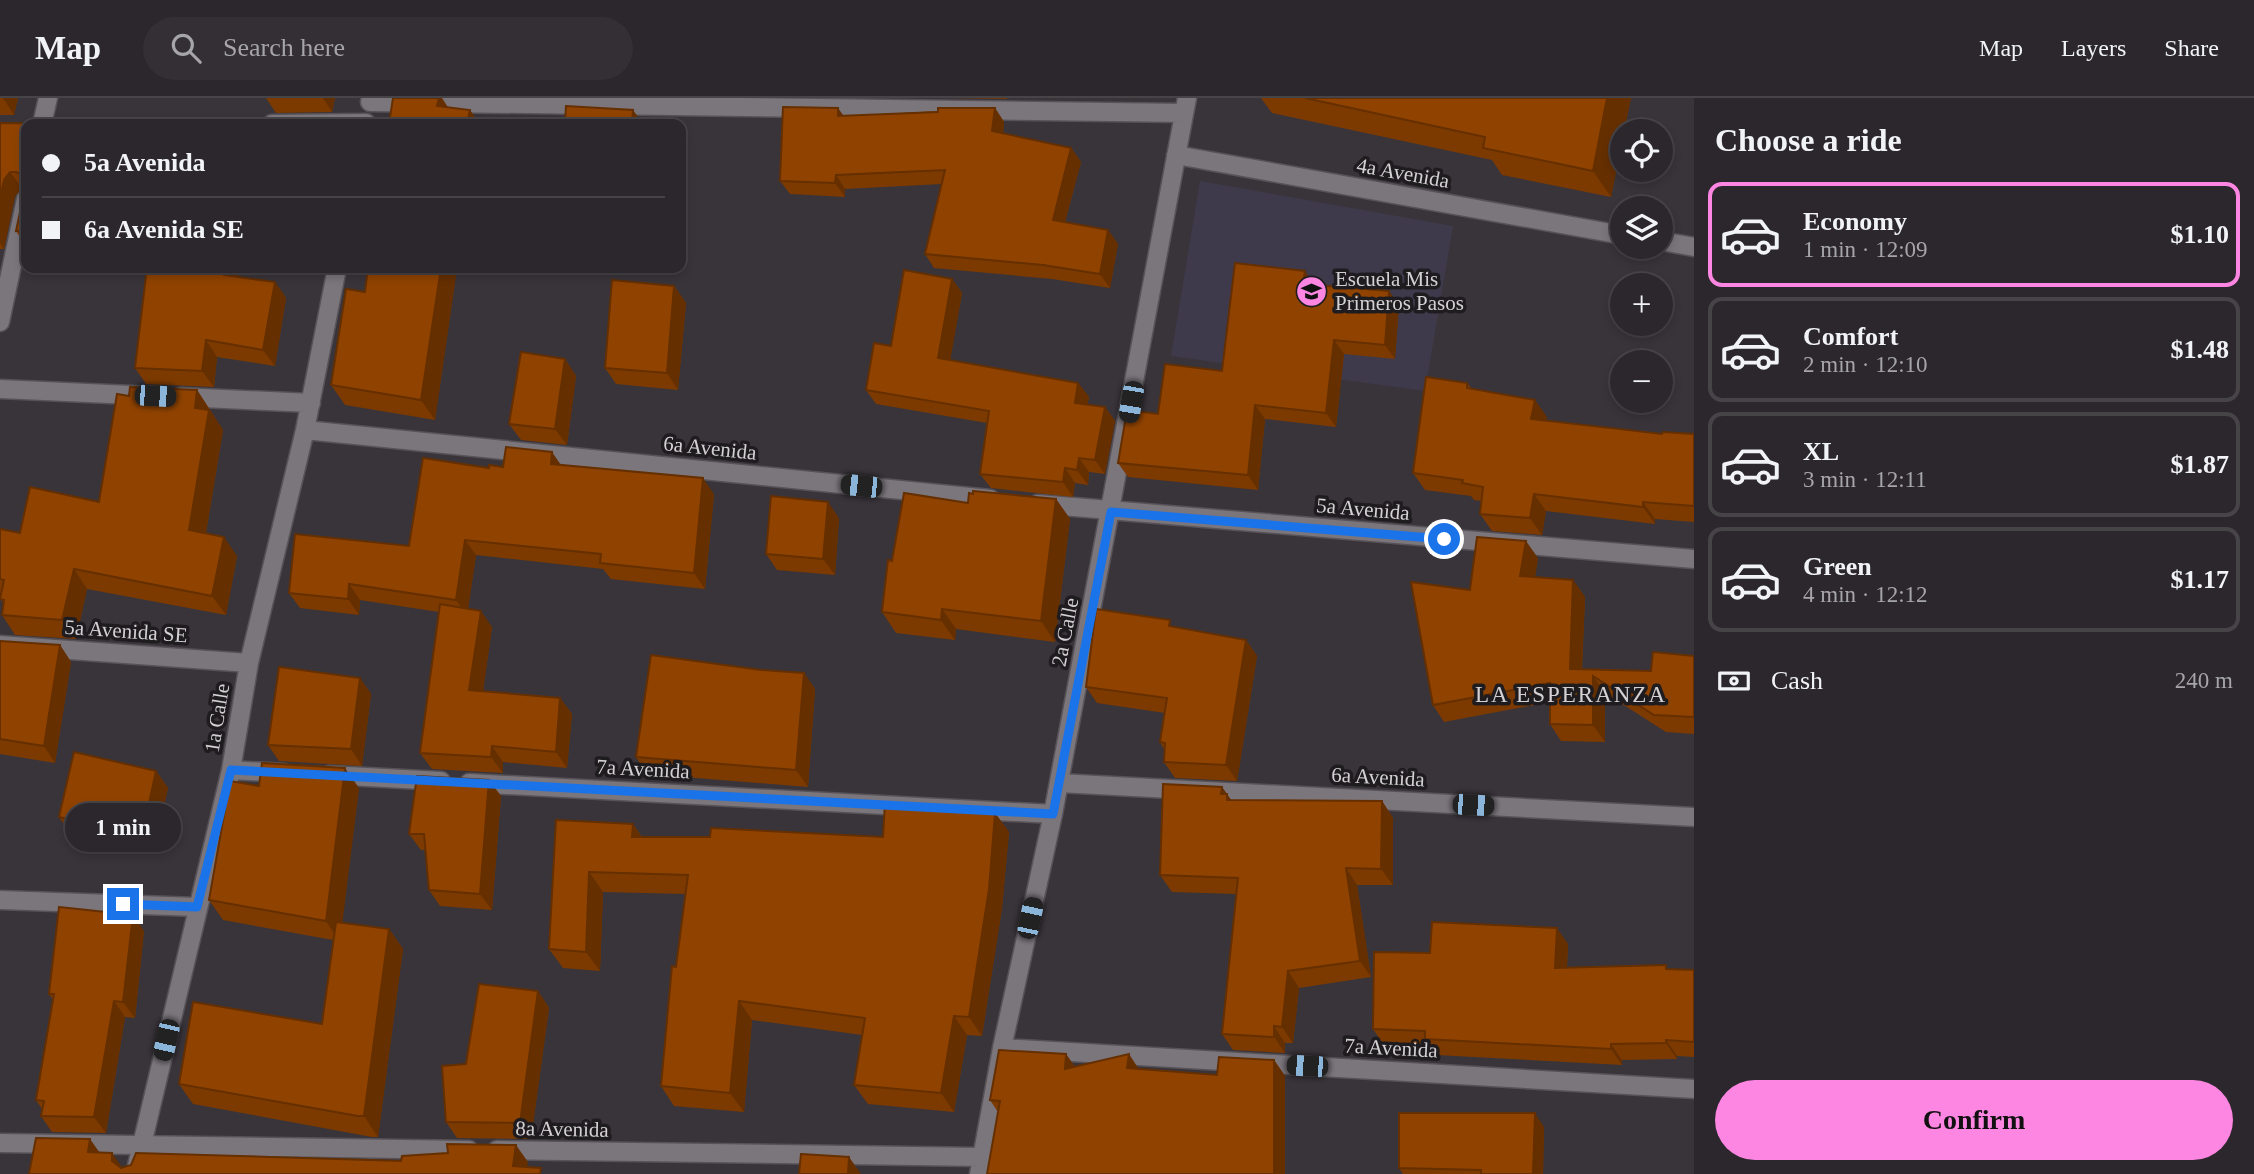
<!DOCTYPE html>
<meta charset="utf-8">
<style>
body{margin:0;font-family:Georgia,serif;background:#332f34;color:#f1f3f6;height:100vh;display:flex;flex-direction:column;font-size:26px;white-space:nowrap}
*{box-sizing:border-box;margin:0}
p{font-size:23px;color:#a6a5a9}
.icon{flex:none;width:38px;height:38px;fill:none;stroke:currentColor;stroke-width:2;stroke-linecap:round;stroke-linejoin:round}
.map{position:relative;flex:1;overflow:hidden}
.side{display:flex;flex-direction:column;background:#2b272c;width:560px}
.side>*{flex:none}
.guide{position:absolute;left:21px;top:21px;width:665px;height:154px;border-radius:14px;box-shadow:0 4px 10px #0003,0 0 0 2px #474448;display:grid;align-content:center;height:154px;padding:0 21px;background:#2b272c}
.tools{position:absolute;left:1610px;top:21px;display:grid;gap:14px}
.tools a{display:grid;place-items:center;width:63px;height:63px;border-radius:50%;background:#2b272c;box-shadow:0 4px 10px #0003,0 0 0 2px #474448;font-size:35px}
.end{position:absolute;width:32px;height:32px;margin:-16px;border:9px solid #1a73e8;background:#fff;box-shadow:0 0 0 4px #fff}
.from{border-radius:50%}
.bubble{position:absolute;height:49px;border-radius:24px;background:#2b272c;box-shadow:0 4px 10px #0003,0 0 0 2px #474448;font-size:23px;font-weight:800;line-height:49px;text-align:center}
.car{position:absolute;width:21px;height:42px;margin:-21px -10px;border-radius:9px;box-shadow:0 0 5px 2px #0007;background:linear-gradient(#222 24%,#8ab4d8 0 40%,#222 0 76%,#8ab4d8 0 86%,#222 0)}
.guide b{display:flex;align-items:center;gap:24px;height:66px;font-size:26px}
.guide b+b{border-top:2px solid #474448}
.guide i{width:18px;height:18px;background:#f1f3f6}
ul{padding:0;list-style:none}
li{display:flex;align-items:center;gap:21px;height:105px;margin:0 14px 10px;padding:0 7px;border:4px solid #474448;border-radius:14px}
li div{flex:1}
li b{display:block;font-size:26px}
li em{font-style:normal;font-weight:800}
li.current{border-color:#fd86e2}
li>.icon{width:63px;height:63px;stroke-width:1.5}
h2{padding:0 21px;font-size:32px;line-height:84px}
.pay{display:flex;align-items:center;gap:18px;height:77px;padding:0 21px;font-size:26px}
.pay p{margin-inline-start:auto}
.cta{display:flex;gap:14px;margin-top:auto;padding:14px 21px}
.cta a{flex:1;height:80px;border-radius:42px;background:#fd86e2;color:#111;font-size:28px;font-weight:800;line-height:80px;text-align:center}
header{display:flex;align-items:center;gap:42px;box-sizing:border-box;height:98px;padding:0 35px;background:#2b272c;border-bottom:2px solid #474448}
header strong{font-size:33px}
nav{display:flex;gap:38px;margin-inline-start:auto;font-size:24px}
.search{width:490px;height:63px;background:#332f34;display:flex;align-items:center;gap:18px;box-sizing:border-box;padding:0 24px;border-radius:38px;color:#a6a5a9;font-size:26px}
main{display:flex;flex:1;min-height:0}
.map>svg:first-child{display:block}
</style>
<header>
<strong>Map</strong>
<div class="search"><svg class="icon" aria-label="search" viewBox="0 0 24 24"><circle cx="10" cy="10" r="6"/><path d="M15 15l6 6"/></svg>Search here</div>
<nav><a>Map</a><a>Layers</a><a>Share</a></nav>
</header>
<main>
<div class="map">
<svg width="1694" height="1076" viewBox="0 0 1694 1076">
<rect width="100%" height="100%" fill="#39343a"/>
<!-- education -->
<path fill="#3e3a4c" d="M1200 83 1453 128 1425 293 1171 258Z"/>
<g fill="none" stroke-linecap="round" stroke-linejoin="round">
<defs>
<path id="minor" d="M370 4 1184 15
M42 26 48 0
M272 26 366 25
M1176 57 1622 137
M1661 143 1694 149
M0 224 26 101
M0 291 153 298
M181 299 311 305
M305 332 990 401
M1038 406 1694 461
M0 547 249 565
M231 672 284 675
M329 677 441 683
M469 685 1053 716
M1059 685 1694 719
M0 802 197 809
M1002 950 1694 991
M0 1045 469 1052
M497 1052 981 1059
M135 1076 231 672 249 565 305 332 337 170
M979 1076 1002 950 1053 716 1187 0"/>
</defs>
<!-- minor casing -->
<use href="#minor" stroke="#565257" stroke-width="21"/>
<!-- minor -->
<use href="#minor" stroke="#7b757c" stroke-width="18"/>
</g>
<!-- wall -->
<path fill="#7c3a00" d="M0 0H18L14 17H0Z
M266 0H335L332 14 276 15Z
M949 0H1007V1Z
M1261 0H1631L1624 33H1622V43L1611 99 1502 77 1492 62 1272 15Z
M995 10 1004 24 1003 36 1071 50 1081 64 1065 124 1108 132 1118 146 1110 190 1052 181 934 170 925 156 942 86 845 91V99L790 96 780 83 844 18Z
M0 25 26 26V148L16 133 25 90H22L15 98 4 151H0Z
M240 170 238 179 275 184 286 200 275 268 217 259 214 289 146 286 135 270Z
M368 170H457L435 322 345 307 331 287 365 194Z
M952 181 962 195 950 262 1078 285 1089 299 1087 307 1105 309 1115 323 1105 376 1089 374 1088 387 1075 385 1073 399 991 390 980 376 987 325 876 306 866 292 891 248Z
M1315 187 1399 207 1395 261 1344 256 1336 329 1265 321 1258 392 1128 379 1118 365 1158 316 1222 273Z
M674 188 686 205 678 292 616 286 605 270Z
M565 261 576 278 567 347 521 342 509 326Z
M1467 285 1472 291 1547 319 1546 322 1662 336H1694V424L1655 421V426L1546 413 1542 437 1492 433 1480 416 1481 403 1474 402 1471 398 1425 392 1413 375Z
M197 292 223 332 206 435 237 458 226 517 87 491 76 541 15 537 2 517 4 505 0 501 1 498H0V431L20 435 99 404 129 298Z
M561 367 714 396 705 491 611 481 603 471 476 457 468 511 492 529 483 593 560 600 572 616 567 670 503 664V675L432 671 420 655 439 514 360 502 359 517 300 510 289 495 409 448 489 370Z
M1056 401 1070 421 1055 544 956 531 955 542 896 535 882 514 892 463 968 405Z
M839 420 835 477 777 472 766 456Z
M1538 460 1535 479 1573 482 1585 499 1582 572 1651 573 1694 558V636L1666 634 1605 595V644L1561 643 1550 626V604L1444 624 1433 607 1470 492Z
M1175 529 1246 542 1257 558 1237 683 1175 680 1164 664V651L1160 644 1165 615 1097 605 1086 589Z
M0 543 60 547 71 564 55 665 0 656Z
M761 572 804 575 815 591 808 689 647 676 636 659Z
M360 580 371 596 362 668 279 663 268 647Z
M156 673 168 690 153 754 70 735 59 719Z
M259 688 359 690 342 825 389 831 403 851 378 1039H372L193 1006 179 986 322 926 333 842 223 822 209 802Z
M1222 689 1231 702 1382 703 1393 720V787H1357L1371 879 1299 890 1293 945H1285V955L1233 952 1222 936 1236 796 1172 794 1160 777Z
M501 698 492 812 440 808 429 792 426 752H421L409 736Z
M995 715 1009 734 1002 810 982 938 967 937 954 1014 868 1006 854 987 862 937 752 922 744 1014 674 1008 661 988 686 796 603 794 600 873 563 870 549 851 556 722 633 726 642 739H883Z
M144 833 135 920 125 919 106 1035 52 1034 41 1018 42 1011 36 1002 53 902 49 896Z
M1568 846 1567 870 1668 871 1694 872V959L1677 958V961L1622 962V967L1436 957 1430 948 1384 947 1373 931 1430 855Z
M538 893 549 910 531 1041 457 1040 446 1024 466 966Z
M1066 956 1075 969 1139 971 1217 977 1274 962 1285 978V1076H987L998 1014 990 1002Z
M1544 1029 1543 1076H1403L1399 1070Z"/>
<!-- shaded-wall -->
<path fill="#652f00" d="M3 0H18L14 17Z
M323 0H335L332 14Z
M439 0H442L453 17 437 8Z
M1607 0H1631L1624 33H1622V43L1611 99 1593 73Z
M838 10 848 24 838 18Z
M995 10 1004 24 1002 47 992 33Z
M470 12 480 26H467Z
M633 12 643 26H632Z
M1071 50 1081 64 1062 135 1053 122Z
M10 74 22 90 15 98 4 151 0 145V99L4 82Z
M836 77 845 91V99L835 85Z
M1108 132 1118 146 1110 190 1100 176Z
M226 170H240L236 193 224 177Z
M441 170H457L435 322 421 302Z
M1305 173 1315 188 1303 186Z
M952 181 962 195 948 275 938 260Z
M275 184 286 200 275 268 263 252Z
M674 188 686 205 678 292 667 275Z
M1389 193 1399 207 1395 261 1385 247Z
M206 242 217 259 214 289 202 273Z
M1334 242 1344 256 1336 329 1326 315Z
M565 261 576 278 567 347 555 331Z
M1078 285 1089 299 1085 320 1075 305Z
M197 292 223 332 203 452 189 432 195 310Z
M1535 302 1547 319 1543 338 1531 321Z
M1255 307 1265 321 1258 392 1248 377Z
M1105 309 1115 323 1105 376 1095 362Z
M552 354 563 370 551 366Z
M1079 360 1089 374 1088 387 1077 372Z
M1065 370 1075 385 1073 399 1063 384Z
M703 380 714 396 705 491 694 475Z
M1534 396 1546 413 1542 437 1530 420Z
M1056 401 1070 421 1055 544 1041 523Z
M828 404 839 420 835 477 823 461Z
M1643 404 1655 421V426L1643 409Z
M224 439 237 458 226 517 212 498Z
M465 442 476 457 467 518 456 502Z
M1526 443 1538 460 1532 495 1520 478Z
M74 471 87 491 76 541 62 522Z
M1573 482 1585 499 1581 588 1570 571Z
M349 486 360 502 359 517 348 501Z
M942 511 956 531 955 542 941 522Z
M481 513 492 529 481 608 469 592Z
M1246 542 1257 558 1237 683 1226 667Z
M60 547 71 564 55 665 44 648Z
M804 575 815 591 808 689 796 672Z
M1593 578 1605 595V644L1593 627Z
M360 580 371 596 362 668 351 651Z
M560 600 572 616 567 670 556 654Z
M492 648 503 664V675L491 659Z
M345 670 359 690 340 844 326 823Z
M156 673 168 690 153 754 142 738Z
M489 682 501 698 492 812 480 796Z
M1222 689 1238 712 1221 696Z
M1382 703 1393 720V787L1381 771Z
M995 715 1009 734 1002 810 982 938 969 919Z
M633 726 646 746 632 739Z
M1346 770 1357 787 1371 879 1360 863Z
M589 774 603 794 600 873 586 854Z
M133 817 144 833 135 920 123 904Z
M1557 830 1568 846 1566 886 1555 870Z
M389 831 403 851 378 1039 364 1018Z
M1288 873 1299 890 1293 945 1282 929Z
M538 893 549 910 531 1041 520 1025Z
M114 903 125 919 106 1035 94 1019Z
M739 903 752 922 744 1014 730 995Z
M954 918 967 937 954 1014 941 995Z
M1274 928 1285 945V955L1274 939Z
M1666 942 1677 958V961L1666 945Z
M1611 946 1622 962V967L1611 951Z
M1066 956 1077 972 1065 971Z
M1129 956 1140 973 1127 970Z
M1274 962 1285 978V1076H1274Z
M1535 1015 1544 1029 1543 1076H1533Z
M90 1041 102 1058 88 1054Z
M516 1047 528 1064 526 1076 513 1068Z
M112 1055 124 1072V1076L112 1063Z
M849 1059 861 1076H848Z"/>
<!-- building -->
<path fill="#904300" stroke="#652f00" stroke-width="2" d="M393 0H439L437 8 470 12 467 26H389Z
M1305 0H1607L1593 73 1483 50 1485 39Z
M566 8 633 12 632 26H565Z
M783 9 838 10V18L938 14V10H995L992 33 1071 50 1053 122 1108 132 1100 176 1043 167 925 156 945 72 836 77 835 85 780 83Z
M261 21H317L316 26H261Z
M113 22 149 26H112Z
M0 25 104 26H26V132L16 133 26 86 23 77 16 74H10L4 82 0 99Z
M1235 165 1305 173 1303 186 1389 193 1385 247 1334 242 1326 315 1255 307 1248 377 1118 365 1127 312 1158 316 1165 266 1222 273Z
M147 170H226L224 177 275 184 263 252 206 242 202 273 135 270Z
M368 170H441L421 302 331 287 346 191 365 194Z
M904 172 952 181 938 260 1078 285 1075 305 1105 309 1095 362 1079 360 1077 372 1065 370 1063 384 980 376 989 313 866 292 874 245 891 248Z
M612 182 674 188 667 275 605 270Z
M521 254 565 261 555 331 509 326Z
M1426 279 1467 285V290L1535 302 1531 321 1662 336 1663 334 1694 336V408L1643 404V409L1534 396 1530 420 1480 416 1483 389 1462 385 1463 382 1413 375Z
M130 289 197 292 195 310 209 312 189 432 224 439 212 498 74 471 62 522 2 517 4 502 0 501 4 482 0 481V431L20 435 30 389 99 404 117 296 129 298Z
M506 349 552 354 551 366 703 380 694 475 600 465 601 456 465 442 456 502 349 486 348 501 289 495 295 436 409 448 423 360 489 370V367L503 369Z
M973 393 1056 401 1041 523 942 511 941 522 882 514 888 462 892 463 904 395 968 405 969 395 973 396Z
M771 398 828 404 823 461 766 456Z
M1477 439 1526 443 1520 478 1573 482 1570 571 1651 573 1653 554 1694 558V619L1654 617 1593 578V627L1550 626V585L1433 607 1411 484 1470 492Z
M440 506 481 513 469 592 560 600 556 654 492 648 491 659 420 655Z
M1096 511 1170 522 1169 528 1246 542 1226 667 1164 664 1165 645 1160 644 1167 600 1086 589Z
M0 543 60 547 44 648 0 641Z
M651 557 761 572 804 575 796 672 636 659Z
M279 569 360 580 351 651 268 647Z
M74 654 156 673 142 738 59 719Z
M262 665 345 670 326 823 209 802 230 683 259 688Z
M417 678 489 682 480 796 429 792 424 736H409Z
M1163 686 1222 689 1221 696H1227V702L1382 703 1381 771 1346 770 1360 863 1288 873 1282 929 1274 928V939L1222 936 1238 780 1160 777Z
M885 705 995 715 989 791 969 919 954 918 941 995 854 987 865 920 739 903 730 995 661 988 672 868 676 869 688 777 589 774 586 854 549 851 556 722 633 726 632 739H710L711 730 883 739Z
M59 809 133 817 123 904 114 903 94 1019 41 1018 44 1003 36 1002 54 896H49Z
M336 824 389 831 364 1018H358L179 986 193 904 322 926Z
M1432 824 1557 830 1555 870 1666 867V871L1694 872V944L1666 942V945L1611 946V951L1425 941V933L1373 931 1374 854 1430 855Z
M479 886 538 893 520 1025 446 1024 442 968 466 966Z
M999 952 1066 956 1065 971 1129 956 1127 970 1217 977 1219 959 1274 962V1076H987L1000 1003 990 1002Z
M1399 1015H1535L1533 1076H1481V1072L1399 1070Z
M36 1040 90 1041 88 1054 112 1055V1063L121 1070 131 1067 136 1055 401 1063 402 1058 448 1055 447 1046 516 1047 513 1068 541 1070 540 1076H29Z
M801 1056 849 1059 848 1076H799Z"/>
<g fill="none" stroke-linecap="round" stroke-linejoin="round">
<!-- route -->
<path stroke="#1a73e8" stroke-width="9" d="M123 806 197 809 231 672 1053 716 1111 414 1444 441"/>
</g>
<!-- icons -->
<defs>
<symbol id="school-disc" viewBox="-11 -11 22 22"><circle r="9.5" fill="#fd86e2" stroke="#1f1c1f"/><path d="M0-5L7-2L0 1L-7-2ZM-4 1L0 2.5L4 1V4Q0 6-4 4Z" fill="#111"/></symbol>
</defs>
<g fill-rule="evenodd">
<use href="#school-disc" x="1294" y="176" width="35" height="35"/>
</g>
<g text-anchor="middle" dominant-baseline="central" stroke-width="7" stroke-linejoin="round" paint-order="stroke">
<!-- street labels -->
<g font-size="21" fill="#d4d1d5" stroke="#1f1c1f">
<text transform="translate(1403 75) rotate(10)">4a Avenida</text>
<text transform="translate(710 350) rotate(6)">6a Avenida</text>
<text transform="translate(1363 411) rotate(5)">5a Avenida</text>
<text transform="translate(126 533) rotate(4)">5a Avenida SE</text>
<text transform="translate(1065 534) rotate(-79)">2a Calle</text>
<text transform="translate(217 620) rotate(-81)">1a Calle</text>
<text transform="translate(643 671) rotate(3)">7a Avenida</text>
<text transform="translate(1378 679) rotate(3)">6a Avenida</text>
<text transform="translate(1391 950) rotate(3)">7a Avenida</text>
<text transform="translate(562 1031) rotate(1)">8a Avenida</text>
</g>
<!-- poi labels -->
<g font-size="21" fill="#d4d1d5" stroke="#1f1c1f" text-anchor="start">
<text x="1335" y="181">Escuela Mis<tspan x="1335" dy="24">Primeros Pasos</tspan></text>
</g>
<!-- neighbourhood labels -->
<g font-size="23" letter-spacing="2" fill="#d4d1d5" stroke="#1f1c1f">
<text x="1571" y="596">LA ESPERANZA</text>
</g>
</g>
</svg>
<div class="tools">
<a><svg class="icon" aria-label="locate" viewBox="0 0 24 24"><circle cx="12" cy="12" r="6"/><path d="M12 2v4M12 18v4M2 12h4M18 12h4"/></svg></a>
<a><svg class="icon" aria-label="layers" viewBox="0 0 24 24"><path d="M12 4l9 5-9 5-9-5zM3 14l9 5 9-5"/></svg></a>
<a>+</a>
<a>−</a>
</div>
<i class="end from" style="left:1444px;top:441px"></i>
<i class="end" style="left:123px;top:806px"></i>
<div class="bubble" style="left:65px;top:705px;width:116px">1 min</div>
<i class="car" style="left:155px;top:298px;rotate:93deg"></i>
<i class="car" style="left:1131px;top:304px;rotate:190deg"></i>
<i class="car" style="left:861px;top:388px;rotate:276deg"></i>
<i class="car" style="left:1473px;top:707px;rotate:93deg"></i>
<i class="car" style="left:1030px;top:820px;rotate:12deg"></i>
<i class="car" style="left:166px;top:942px;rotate:193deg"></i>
<i class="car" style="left:1307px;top:968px;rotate:273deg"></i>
<div class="guide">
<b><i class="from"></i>5a Avenida</b>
<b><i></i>6a Avenida SE</b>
</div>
</div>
<section class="side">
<h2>Choose a ride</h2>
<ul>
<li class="current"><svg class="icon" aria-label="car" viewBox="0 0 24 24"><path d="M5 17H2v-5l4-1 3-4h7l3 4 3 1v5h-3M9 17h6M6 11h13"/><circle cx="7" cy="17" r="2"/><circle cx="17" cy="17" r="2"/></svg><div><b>Economy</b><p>1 min · 12:09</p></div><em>$1.10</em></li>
<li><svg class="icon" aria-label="car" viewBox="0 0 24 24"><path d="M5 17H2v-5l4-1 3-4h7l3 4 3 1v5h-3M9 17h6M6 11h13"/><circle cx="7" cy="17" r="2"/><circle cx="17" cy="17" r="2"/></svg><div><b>Comfort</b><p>2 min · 12:10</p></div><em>$1.48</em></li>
<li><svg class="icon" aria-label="car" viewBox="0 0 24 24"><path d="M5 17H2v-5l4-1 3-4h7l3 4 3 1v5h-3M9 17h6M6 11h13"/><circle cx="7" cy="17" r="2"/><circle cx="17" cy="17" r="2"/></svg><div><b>XL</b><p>3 min · 12:11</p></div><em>$1.87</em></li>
<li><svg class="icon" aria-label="car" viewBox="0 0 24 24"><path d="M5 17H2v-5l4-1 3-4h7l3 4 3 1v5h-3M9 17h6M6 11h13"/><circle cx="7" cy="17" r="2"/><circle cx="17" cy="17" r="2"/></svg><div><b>Green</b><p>4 min · 12:12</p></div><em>$1.17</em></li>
</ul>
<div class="pay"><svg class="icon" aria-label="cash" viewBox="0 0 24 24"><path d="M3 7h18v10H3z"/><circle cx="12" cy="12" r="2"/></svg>Cash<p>240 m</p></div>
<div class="cta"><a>Confirm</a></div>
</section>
</main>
